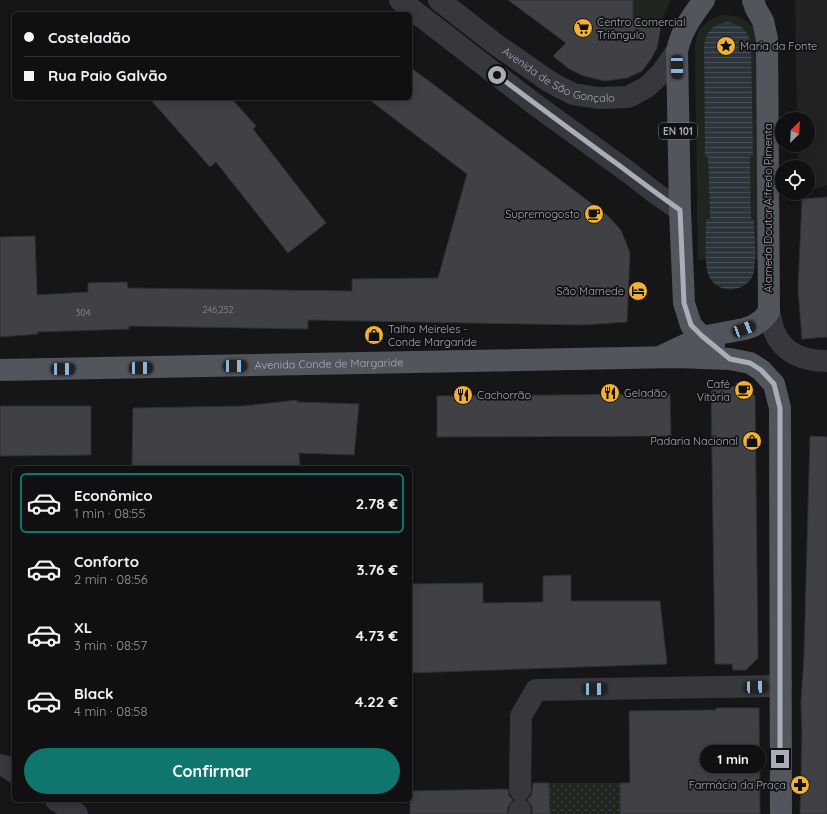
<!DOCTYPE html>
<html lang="pt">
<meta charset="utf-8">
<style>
body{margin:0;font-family:Quicksand,sans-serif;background:#19191b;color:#f1f3f6;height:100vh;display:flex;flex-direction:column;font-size:15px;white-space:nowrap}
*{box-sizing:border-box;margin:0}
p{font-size:13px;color:#9c9d9f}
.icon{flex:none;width:22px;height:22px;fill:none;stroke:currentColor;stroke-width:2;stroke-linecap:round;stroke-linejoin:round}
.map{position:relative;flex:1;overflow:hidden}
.side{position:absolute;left:12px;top:466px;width:400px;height:336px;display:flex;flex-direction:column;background:#101012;border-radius:6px;box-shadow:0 2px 10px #0003,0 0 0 1px #303032}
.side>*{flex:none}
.guide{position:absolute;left:12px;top:12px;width:400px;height:88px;border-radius:6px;box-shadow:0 2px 10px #0003,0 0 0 1px #303032;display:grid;align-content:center;height:88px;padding:0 12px;background:#101012}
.needle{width:26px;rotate:24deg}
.controls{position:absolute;left:775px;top:112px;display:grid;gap:8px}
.controls a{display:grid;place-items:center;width:40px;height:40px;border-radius:50%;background:#101012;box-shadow:0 2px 10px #0003,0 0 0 1px #303032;font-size:20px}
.end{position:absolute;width:18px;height:18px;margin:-9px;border:5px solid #a8adb8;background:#111;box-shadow:0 0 0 2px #111}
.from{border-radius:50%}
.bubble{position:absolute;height:28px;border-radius:14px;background:#101012;box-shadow:0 2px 10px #0003,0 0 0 1px #303032;font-size:13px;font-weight:800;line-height:28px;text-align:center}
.car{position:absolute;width:12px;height:24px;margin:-12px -6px;border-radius:5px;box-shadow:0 0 3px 1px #0007;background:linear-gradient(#222 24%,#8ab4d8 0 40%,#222 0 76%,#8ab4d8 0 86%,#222 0)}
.guide b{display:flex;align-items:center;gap:14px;height:38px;font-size:15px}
.guide b+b{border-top:1px solid #303032}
.guide i{width:10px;height:10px;background:#f1f3f6}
ul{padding:7px 0 0;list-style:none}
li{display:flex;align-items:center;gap:12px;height:60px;margin:0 8px 6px;padding:0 4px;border:2px solid transparent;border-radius:6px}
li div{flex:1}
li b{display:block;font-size:15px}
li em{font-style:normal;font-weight:800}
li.selected{border-color:#0f766e}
li>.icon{width:36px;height:36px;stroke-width:1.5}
.button{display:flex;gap:8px;margin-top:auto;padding:8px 12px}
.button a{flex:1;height:46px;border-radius:24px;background:#0f766e;color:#fff;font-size:16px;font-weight:800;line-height:46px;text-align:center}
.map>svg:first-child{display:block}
</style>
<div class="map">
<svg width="827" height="814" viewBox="0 0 827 814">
<defs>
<pattern id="garden-dots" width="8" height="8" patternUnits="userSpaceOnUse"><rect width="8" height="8" fill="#1e261f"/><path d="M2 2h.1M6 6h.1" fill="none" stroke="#3c433d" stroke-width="1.8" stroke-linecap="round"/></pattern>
<pattern id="water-rules" width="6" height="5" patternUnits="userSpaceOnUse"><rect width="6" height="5" fill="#2c353c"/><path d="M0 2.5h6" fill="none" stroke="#485056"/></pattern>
</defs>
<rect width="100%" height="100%" fill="#161618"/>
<!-- built -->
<path fill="#222225" d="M795 0H827V185L808 191V167H798L797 145H808V119H797Z"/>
<!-- green -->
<path fill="#1e261f" d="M633 0H671L662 21 633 20Z
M721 15C740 15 748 19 758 35L763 259 755 260 754 220H751L750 156H753L704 47 705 156H708L710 219H706V260H698L695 47C698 28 703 22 721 15Z"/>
<!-- garden -->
<path fill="url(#garden-dots)" d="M549 783H620V814H550Z"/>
<!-- water -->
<path fill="url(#water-rules)" d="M727 22C743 25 748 31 751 46L753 156H750L751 220H754C754 233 757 263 753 275 749 285 737 291 726 289 718 288 711 282 708 274 704 260 706 234 706 219H710L708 157H705L704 47C706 31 712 25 727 22Z"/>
<!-- building -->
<path fill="#404145" stroke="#303034" d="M508 0H633V20L662 21 657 48 651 59 642 71 627 78 605 81 584 76 569 69 553 56 566 43Z
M410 67 607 215 621 230 630 253 627 322 583 325 308 320V329L129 326V329L38 332V334L0 337V237L35 236 37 295 88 292V283L127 282 128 288 352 291V279L438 278 467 174 367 98H410Z
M149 98H231L256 126 253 129 326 223 288 253 216 162 210 167Z
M827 197V337L802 339 798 289 802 199Z
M742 385 755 396 758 658 746 670H733L732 664H715L711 390Z
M670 394 671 436 437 437V396Z
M297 400V402L359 404 354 455 299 453 300 468H132L133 408 244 406Z
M0 406H91V455L0 456Z
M810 436 827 437V814H800L802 733 801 703 804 655Z
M571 575V601H660L667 664 410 673V584L483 583V603L543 602V576Z
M716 708H759L760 814H620V783H630L629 711 716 710Z
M533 783H549L550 814H532V806L527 800 531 796 532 790Z
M508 789 509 796 513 800 511 802 508 807 507 814H410V791Z"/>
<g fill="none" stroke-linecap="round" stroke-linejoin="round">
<!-- minor -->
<g stroke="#37383d" stroke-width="22">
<path d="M400 0 533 103 631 174 655 193 680 210"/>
<path id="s1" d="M439 0 494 43 550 82 573 94 598 98 628 97 647 87 662 72 677 51"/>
<path d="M769 312C771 319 772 327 775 333 784 354 806 361 827 361"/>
<path d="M0 765 5 766 14 772"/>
<path d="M520 790 521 716 536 690 781 686"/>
<path d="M56 800 77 814"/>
<path d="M519 814 520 810"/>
</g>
<!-- major -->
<g stroke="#53555c" stroke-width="22">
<path d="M704 0C692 16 681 31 677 51L680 210 684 303 691 325 702 337 714 345"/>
<path d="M664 355 702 337 744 329 753 326 762 320 769 312 767 39 763 21 756 9 753 0"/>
<path id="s2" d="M0 370 676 357 730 359 750 363 761 370 774 384 780 408 781 814"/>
</g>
</g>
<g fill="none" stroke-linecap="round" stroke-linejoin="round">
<!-- route -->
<path stroke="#a8adb8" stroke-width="5" d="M497 75C538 106 579 136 620 166 640 181 660 196 680 210L684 303 691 325 702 336 730 359 750 363 761 370 774 384 780 408V759"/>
</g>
<!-- icons -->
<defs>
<symbol id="supermarket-disc" viewBox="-11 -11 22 22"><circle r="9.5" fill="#f2b134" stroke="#111113"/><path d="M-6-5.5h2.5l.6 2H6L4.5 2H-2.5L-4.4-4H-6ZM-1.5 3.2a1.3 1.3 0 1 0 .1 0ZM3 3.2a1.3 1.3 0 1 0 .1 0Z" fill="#111"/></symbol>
<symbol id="sight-disc" viewBox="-11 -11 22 22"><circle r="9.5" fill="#f2b134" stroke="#111113"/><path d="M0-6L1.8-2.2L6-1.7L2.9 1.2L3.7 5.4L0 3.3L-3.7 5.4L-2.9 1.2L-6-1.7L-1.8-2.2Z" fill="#111"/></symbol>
<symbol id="cafe-disc" viewBox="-11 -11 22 22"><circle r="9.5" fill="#f2b134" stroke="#111113"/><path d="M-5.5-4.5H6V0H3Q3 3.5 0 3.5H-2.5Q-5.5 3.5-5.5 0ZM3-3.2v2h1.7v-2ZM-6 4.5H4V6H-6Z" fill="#111"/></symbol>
<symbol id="hotel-disc" viewBox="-11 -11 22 22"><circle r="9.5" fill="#f2b134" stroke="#111113"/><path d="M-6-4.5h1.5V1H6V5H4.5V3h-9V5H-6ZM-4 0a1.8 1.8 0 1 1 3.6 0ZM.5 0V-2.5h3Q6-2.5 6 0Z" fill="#111"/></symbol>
<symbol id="shop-disc" viewBox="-11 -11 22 22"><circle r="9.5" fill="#f2b134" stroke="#111113"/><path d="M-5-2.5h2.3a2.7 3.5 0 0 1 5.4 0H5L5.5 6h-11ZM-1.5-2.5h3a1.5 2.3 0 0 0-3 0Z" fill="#111"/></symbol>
<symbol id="restaurant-disc" viewBox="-11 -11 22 22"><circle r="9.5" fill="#f2b134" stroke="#111113"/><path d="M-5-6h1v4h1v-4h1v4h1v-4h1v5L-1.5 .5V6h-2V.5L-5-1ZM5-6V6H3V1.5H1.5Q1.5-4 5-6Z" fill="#111"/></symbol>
<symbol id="pharmacy-disc" viewBox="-11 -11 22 22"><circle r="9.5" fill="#f2b134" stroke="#111113"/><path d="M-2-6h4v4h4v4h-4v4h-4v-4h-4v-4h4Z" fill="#111"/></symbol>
</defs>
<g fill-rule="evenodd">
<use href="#supermarket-disc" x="572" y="17" width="22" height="22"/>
<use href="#sight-disc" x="715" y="35" width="22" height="22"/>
<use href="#cafe-disc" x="583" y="203" width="22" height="22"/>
<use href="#hotel-disc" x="627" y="280" width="22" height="22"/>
<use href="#shop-disc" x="363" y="324" width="22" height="22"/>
<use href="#cafe-disc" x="733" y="379" width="22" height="22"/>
<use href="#restaurant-disc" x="599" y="382" width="22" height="22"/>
<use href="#restaurant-disc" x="452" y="384" width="22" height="22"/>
<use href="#shop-disc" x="741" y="430" width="22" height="22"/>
<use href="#pharmacy-disc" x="789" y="774" width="22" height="22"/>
</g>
<g text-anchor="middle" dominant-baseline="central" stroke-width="3.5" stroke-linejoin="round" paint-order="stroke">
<!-- number labels -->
<g font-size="9" fill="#8e929b">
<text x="218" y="309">246,252</text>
<text x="83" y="312">304</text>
</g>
<!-- shield labels -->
<rect fill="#111113" stroke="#7b7e86" stroke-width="1" x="659" y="123" width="38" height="16" rx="3"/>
<g font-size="10" font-weight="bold" fill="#a8adb8">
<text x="678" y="131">EN 101</text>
</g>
<!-- poi labels -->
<g font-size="11" fill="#a8adb8" stroke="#111113" text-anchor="start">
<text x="597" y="22">Centro Comercial<tspan x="597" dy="13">Triângulo</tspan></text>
<text x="740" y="46">Maria da Fonte</text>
<text x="580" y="214" text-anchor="end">Supremogosto</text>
<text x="624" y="291" text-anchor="end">São Mamede</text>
<text x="388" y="329">Talho Meireles -<tspan x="388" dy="13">Conde Margaride</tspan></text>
<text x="730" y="384" text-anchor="end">Café<tspan x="730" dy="13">Vitória</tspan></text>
<text x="624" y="393">Geladão</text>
<text x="477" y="395">Cachorrão</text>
<text x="738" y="441" text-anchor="end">Padaria Nacional</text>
<text x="786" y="785" text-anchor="end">Farmácia da Praça</text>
</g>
<!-- street labels -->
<g font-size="11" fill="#a8adb8" stroke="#111113">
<text stroke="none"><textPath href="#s1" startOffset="144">Avenida de São Gonçalo</textPath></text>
<text transform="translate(768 208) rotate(-90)">Alameda Doutor Alfredo Pimenta</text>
<text stroke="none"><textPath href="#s2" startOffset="329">Avenida Conde de Margaride</textPath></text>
</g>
</g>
</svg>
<div class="controls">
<a><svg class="needle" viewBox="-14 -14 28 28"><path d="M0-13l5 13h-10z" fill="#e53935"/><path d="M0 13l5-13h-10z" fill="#9c9d9f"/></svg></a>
<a><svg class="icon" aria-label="locate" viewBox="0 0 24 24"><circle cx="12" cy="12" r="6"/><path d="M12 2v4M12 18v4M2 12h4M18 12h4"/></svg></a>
</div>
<i class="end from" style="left:497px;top:75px"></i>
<i class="end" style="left:780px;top:759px"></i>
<div class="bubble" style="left:700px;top:745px;width:66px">1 min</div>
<i class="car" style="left:677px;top:67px;rotate:179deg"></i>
<i class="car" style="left:744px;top:329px;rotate:69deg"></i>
<i class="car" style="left:235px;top:366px;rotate:89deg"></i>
<i class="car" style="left:141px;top:368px;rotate:89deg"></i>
<i class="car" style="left:63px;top:369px;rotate:89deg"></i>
<i class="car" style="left:756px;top:687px;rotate:88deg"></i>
<i class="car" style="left:595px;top:689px;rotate:89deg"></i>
<div class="guide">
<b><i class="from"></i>Costeladão</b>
<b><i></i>Rua Paio Galvão</b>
</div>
<section class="side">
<ul>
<li class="selected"><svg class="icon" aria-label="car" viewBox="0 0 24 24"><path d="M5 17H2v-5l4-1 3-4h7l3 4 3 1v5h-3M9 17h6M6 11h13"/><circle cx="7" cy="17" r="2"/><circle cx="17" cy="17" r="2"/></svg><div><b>Econômico</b><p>1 min · 08:55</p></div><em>2.78 €</em></li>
<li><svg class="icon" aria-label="car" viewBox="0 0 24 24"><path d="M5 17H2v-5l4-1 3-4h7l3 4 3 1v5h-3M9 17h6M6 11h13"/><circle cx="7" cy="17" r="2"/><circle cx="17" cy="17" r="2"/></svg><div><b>Conforto</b><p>2 min · 08:56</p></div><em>3.76 €</em></li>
<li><svg class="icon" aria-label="car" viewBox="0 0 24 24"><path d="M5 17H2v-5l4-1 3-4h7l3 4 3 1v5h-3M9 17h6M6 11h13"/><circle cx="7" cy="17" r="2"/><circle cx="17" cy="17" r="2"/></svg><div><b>XL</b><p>3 min · 08:57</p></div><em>4.73 €</em></li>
<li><svg class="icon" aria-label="car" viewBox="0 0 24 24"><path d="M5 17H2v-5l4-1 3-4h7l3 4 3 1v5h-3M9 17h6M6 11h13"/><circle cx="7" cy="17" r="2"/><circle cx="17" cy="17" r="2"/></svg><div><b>Black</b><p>4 min · 08:58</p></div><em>4.22 €</em></li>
</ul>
<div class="button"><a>Confirmar</a></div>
</section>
</div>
